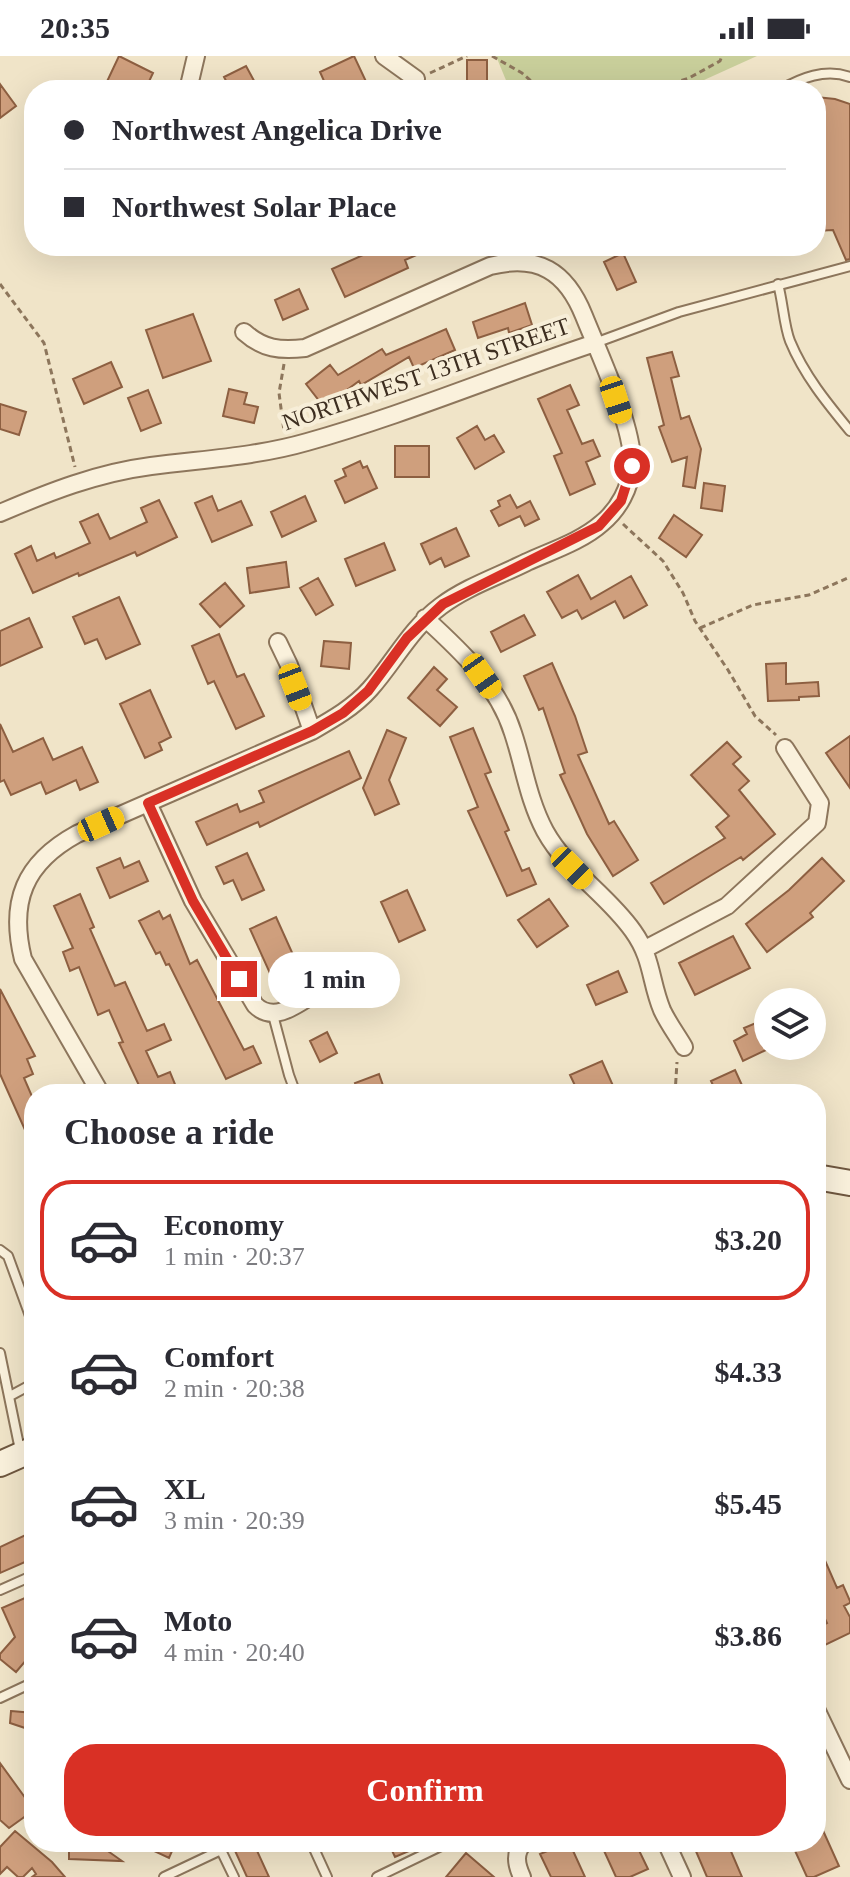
<!DOCTYPE html>
<meta charset="utf-8">
<style>
body{margin:0;font-family:"Times New Roman",serif;background:#f7f7f7;color:#2b2b33;height:100vh;display:flex;flex-direction:column;font-size:30px;white-space:nowrap}
*{box-sizing:border-box;margin:0}
p{font-size:26px;color:#7c7c81}
.icon{flex:none;width:44px;height:44px;fill:none;stroke:currentColor;stroke-width:2;stroke-linecap:round;stroke-linejoin:round}
.map{position:relative;flex:1;overflow:hidden}
.sheet{position:absolute;left:24px;top:1028px;width:802px;height:768px;display:flex;flex-direction:column;background:#fff;border-radius:32px;box-shadow:0 8px 32px #0002}
.sheet>*{flex:none}
.hud{position:absolute;left:24px;top:24px;width:802px;height:176px;border-radius:32px;box-shadow:0 8px 32px #0002;display:grid;align-content:center;height:176px;padding:0 40px;background:#fff}
.controls{position:absolute;left:754px;top:932px;display:grid;gap:16px}
.controls a{display:grid;place-items:center;width:72px;height:72px;border-radius:50%;background:#fff;box-shadow:0 8px 32px #0002;font-size:40px}
.end{position:absolute;width:36px;height:36px;margin:-18px;border:10px solid #d93025;background:#fff;box-shadow:0 0 0 4px #fff}
.from{border-radius:50%}
.bubble{position:absolute;height:56px;border-radius:28px;background:#fff;box-shadow:0 8px 32px #0002;font-size:26px;font-weight:600;line-height:56px;text-align:center}
.car{position:absolute;width:24px;height:48px;margin:-24px -12px;border-radius:10px;box-shadow:0 0 6px 2px #0007;background:linear-gradient(#f5c518 24%,#345 0 40%,#f5c518 0 76%,#345 0 86%,#f5c518 0)}
.hud b{display:flex;align-items:center;gap:28px;height:76px;font-size:30px}
.hud b+b{border-top:2px solid #e1e1e2}
.hud i{width:20px;height:20px;background:#2b2b33}
ul{padding:0;list-style:none}
li{display:flex;align-items:center;gap:24px;height:120px;margin:0 16px 12px;padding:0 24px;border:4px solid transparent;border-radius:32px}
li div{flex:1}
li b{display:block;font-size:30px}
li em{font-style:normal;font-weight:600}
li.current{border-color:#d93025}
li>.icon{width:72px;height:72px;stroke-width:1.5}
h2{padding:0 40px;font-size:36px;line-height:96px}
.primary-button{display:flex;gap:16px;margin-top:auto;padding:16px 40px}
.primary-button a{flex:1;height:92px;border-radius:32px;background:#d93025;color:#fff;font-size:32px;font-weight:600;line-height:92px;text-align:center}
.status{display:flex;justify-content:space-between;align-items:center;height:56px;padding:0 40px;background:#fff;direction:ltr}
.status svg{height:22px;fill:currentColor}
.map>svg:first-child{display:block}
</style>
<div class="status"><b>20:35</b><svg viewBox="0 0 49 12"><path d="M0 12V9h3v3zM5 12V6h3v6zM10 12V3h3v9zM15 12V0h3v12zM26 1h20v11H26zM47 4h2v5h-2z"/></svg></div>
<div class="map">
<svg width="850" height="1821" viewBox="0 0 850 1821">
<rect width="100%" height="100%" fill="#f0e4c8"/>
<!-- green -->
<path fill="#c9cf9b" d="M496 0H757L682 34H510Z"/>
<!-- building -->
<path fill="#cf9f7d" stroke="#8d5f41" stroke-width="2" d="M119 0 153 17 145 34H103Z
M354 0 370 34H328L320 16Z
M467 4H487V34H467Z
M246 10 259 34H231L224 21Z
M0 28 16 50 0 62Z
M816 41 835 43 850 48V203L846 204 833 174 816 175Z
M383 190H437L405 204 408 212 345 241 332 213Z
M623 197 636 226 617 234 604 206Z
M299 233 308 253 283 264 275 244Z
M525 247 532 269 509 277 508 272 478 282 473 266Z
M193 258 211 305 163 322 146 274Z
M446 273 455 294 414 312 409 301 361 329 359 325 324 351 306 328 330 309 338 319 382 293 386 299Z
M672 296 679 320 671 322 681 363 689 360 701 393 695 432 683 430 687 401 672 406 659 371 664 369 647 302Z
M111 306 122 331 84 348 73 323Z
M570 329 579 349 567 354 582 388 593 384 600 400 586 406 595 428 570 439 554 400 562 397 538 343Z
M229 333 247 337 244 348 258 351 254 367 223 360Z
M148 334 161 367 141 375 128 342Z
M0 348 26 356 19 379 0 373Z
M477 370 485 384 494 379 504 396 475 413 457 382Z
M395 390H429V421H395Z
M360 405 363 412 367 410 377 432 345 447 335 425 346 420 343 413Z
M704 427 725 430 722 455 701 452Z
M510 439 517 452 530 445 539 463 525 470 520 460 499 470 491 455 500 450 498 445Z
M212 440 218 455 241 445 252 469 212 486 195 447Z
M305 440 316 465 282 481 271 456Z
M159 444 177 481 137 500 135 496 79 520 78 517 33 537 15 498 31 490 37 505 54 497 56 502 90 487 80 466 98 458 110 483 147 466 141 452Z
M674 459 702 479 686 501 659 482Z
M456 472 469 500 445 511 441 502 430 508 421 488Z
M384 487 395 514 356 530 345 503Z
M286 506 289 531 250 537 247 512Z
M578 519 591 543 631 520 647 549 624 562 615 545 582 563 577 554 562 562 547 536Z
M318 522 333 549 316 559 300 532Z
M225 527 244 550 220 571 200 548Z
M119 541 140 588 106 603 97 583 85 588 73 561Z
M524 559 535 579 501 596 491 576Z
M29 562 42 591 0 610V575Z
M219 578 237 621 244 618 264 660 236 673 214 625 208 628 192 590Z
M324 585 351 587 349 613 321 610Z
M552 607 575 660 587 696 578 699 609 768 614 765 638 804 613 820 587 778 560 719 565 717 543 652 539 654 524 620Z
M786 607V628L818 626 819 640 799 641V644L768 645 766 608Z
M434 611 447 623 437 634 457 651 440 670 408 642Z
M150 634 171 681 159 687 162 694 145 702 120 648Z
M0 668 13 696 43 682 53 704 82 691 98 726 80 734 76 724 46 738 41 726 11 739 4 724 0 726Z
M473 672 491 716 485 718 509 774 505 776 522 815 529 812 536 828 507 840 468 755 478 751 450 681Z
M387 674 406 682 389 724 399 748 375 759 363 732Z
M850 680V732L826 697Z
M727 686 741 701 733 708 749 725 739 734 775 778 743 804 741 801 664 848 651 827 725 782 716 771 729 760 691 719Z
M349 695 361 722 260 771 258 766 207 789 196 766 237 748 240 756 264 746 259 735Z
M247 797 264 834 242 844 233 824 224 828 216 811Z
M120 802 124 812 139 805 148 825 110 842 97 812Z
M822 802 844 825 810 857 813 861 767 896 746 868 789 834Z
M407 834 425 874 399 886 381 846Z
M80 838 94 871 90 873 115 930 125 926 147 975 164 968 171 984 146 995 158 1021 170 1016 179 1038H143L119 987 123 986 109 954 98 959 79 911 70 915 63 896 73 892 54 850Z
M549 843 568 870 537 891 518 864Z
M159 855 163 863 170 859 190 908 197 904 244 994 253 990 261 1007 226 1023 169 908 166 909 160 896 156 898 139 865Z
M276 861 299 912 273 924 250 873Z
M733 880 750 912 695 939 679 907Z
M618 915 627 936 596 949 587 929Z
M0 933 35 1000 27 1003 33 1018 24 1022 34 1045V1094L0 1018Z
M768 962V993L743 1005 734 985 747 978 744 972Z
M327 976 337 997 320 1006 310 985Z
M602 1005 614 1032 600 1038H579L570 1019Z
M735 1014 746 1038H717L711 1025Z
M379 1018 386 1038H359L355 1027Z
M34 1475V1502L0 1517V1491Z
M816 1484 837 1532 843 1529 850 1545V1547L844 1550 850 1561V1577L825 1589 817 1572 827 1567 816 1544Z
M34 1538V1595L16 1616 0 1603V1598L15 1581 2 1552Z
M11 1655 34 1657V1675L10 1667Z
M0 1707 34 1754 9 1772 0 1764Z
M816 1759 839 1810 814 1821H807L791 1786H816Z
M15 1775 52 1806 65 1821H32L36 1818 32 1812 23 1821H18L7 1811 0 1818V1791Z
M69 1786H95L122 1805 69 1803Z
M135 1786H176L169 1802Z
M231 1786H253L269 1821H247Z
M388 1786H430L395 1801Z
M569 1786 585 1821H551L540 1798Z
M600 1786H635L648 1813 630 1821H616Z
M692 1786H727L742 1821H707Z
M466 1797 494 1821H446Z"/>
<g fill="none" stroke-linecap="round" stroke-linejoin="round">
<defs>
<path id="lane" d="M780 34C801 22 825 12 850 21
M778 228C783 246 784 270 790 285 804 319 827 347 850 375
M595 287 679 256 850 210
M273 959 289 1019 296 1038
M0 1194 8 1200 34 1271
M0 1297 20 1394
M10 1340 34 1327
M0 1534 34 1519
M0 1642 34 1626
M217 1786 234 1821
M311 1786 327 1821
M164 1821 221 1794
M377 1821 441 1790 439 1786"/>
<path id="street" d="M384 0 416 23
M188 34 196 0
M0 457C49 436 97 417 151 410 203 403 255 401 307 386 404 359 498 319 595 287
M425 562C461 595 498 629 513 677 524 710 528 743 545 775 567 815 607 838 633 875 653 903 650 925 662 954 668 967 677 979 684 991
M278 586 289 609 312 675
M148 747 193 845 255 949C275 969 300 946 320 934
M645 893 727 850 817 767 820 747 785 692
M101 1038 23 903C9 846 24 807 77 778L312 675C333 663 354 651 370 633 395 605 410 573 441 550 466 531 499 520 527 506 551 495 582 485 602 467 619 453 630 432 632 410 635 374 598 295 584 260 566 215 538 198 490 210L305 292C280 295 263 293 244 276
M816 1653 850 1724
M666 1786 682 1821
M522 1821C516 1808 514 1797 524 1786"/>
<path id="secondary" d="M816 1121 850 1127
M0 1408 34 1393"/>
</defs>
<!-- lane casing -->
<use href="#lane" stroke="#8d765c" stroke-width="12"/>
<!-- street casing -->
<use href="#street" stroke="#8d765c" stroke-width="20"/>
<!-- secondary casing -->
<use href="#secondary" stroke="#6f573f" stroke-width="28"/>
<!-- path -->
<path stroke="#8d765c" stroke-width="3" stroke-dasharray="6 4" stroke-linecap="butt" d="M492 0 522 17 541 34
M430 17 467 0
M653 34 689 22 720 5 722 0
M0 228 44 287 75 411
M284 308 279 337 284 375
M623 468 663 505 683 537 695 565 728 614 755 660 776 679
M700 572 753 549 809 539 850 521
M675 1038 677 1006"/>
<!-- lane -->
<use href="#lane" stroke="#faf1dc" stroke-width="8"/>
<!-- street -->
<use href="#street" stroke="#faf1dc" stroke-width="16"/>
<!-- secondary -->
<use href="#secondary" stroke="#faf1dc" stroke-width="24"/>
</g>
<g fill="none" stroke-linecap="round" stroke-linejoin="round">
<!-- route -->
<path stroke="#d93025" stroke-width="10" d="M239 923 193 845 148 747 312 675 343 657 368 635 407 582 443 548 599 470 621 445 632 410"/>
</g>
<g text-anchor="middle" dominant-baseline="central" stroke-width="8" stroke-linejoin="round" paint-order="stroke">
<!-- street labels -->
<g font-size="24" fill="#3d2e20" stroke="#f7eed8">
<text transform="translate(426 318) rotate(-19)">NORTHWEST 13TH STREET</text>
</g>
</g>
</svg>
<div class="controls">
<a><svg class="icon" aria-label="layers" viewBox="0 0 24 24"><path d="M12 4l9 5-9 5-9-5zM3 14l9 5 9-5"/></svg></a>
</div>
<i class="end from" style="left:632px;top:410px"></i>
<i class="end" style="left:239px;top:923px"></i>
<div class="bubble" style="left:268px;top:896px;width:132px">1 min</div>
<i class="car" style="left:616px;top:344px;rotate:162deg"></i>
<i class="car" style="left:482px;top:620px;rotate:145deg"></i>
<i class="car" style="left:295px;top:631px;rotate:159deg"></i>
<i class="car" style="left:101px;top:768px;rotate:66deg"></i>
<i class="car" style="left:572px;top:812px;rotate:135deg"></i>
<div class="hud">
<b><i class="from"></i>Northwest Angelica Drive</b>
<b><i></i>Northwest Solar Place</b>
</div>
<section class="sheet">
<h2>Choose a ride</h2>
<ul>
<li class="current"><svg class="icon" aria-label="car" viewBox="0 0 24 24"><path d="M5 17H2v-5l4-1 3-4h7l3 4 3 1v5h-3M9 17h6M6 11h13"/><circle cx="7" cy="17" r="2"/><circle cx="17" cy="17" r="2"/></svg><div><b>Economy</b><p>1 min · 20:37</p></div><em>$3.20</em></li>
<li><svg class="icon" aria-label="car" viewBox="0 0 24 24"><path d="M5 17H2v-5l4-1 3-4h7l3 4 3 1v5h-3M9 17h6M6 11h13"/><circle cx="7" cy="17" r="2"/><circle cx="17" cy="17" r="2"/></svg><div><b>Comfort</b><p>2 min · 20:38</p></div><em>$4.33</em></li>
<li><svg class="icon" aria-label="car" viewBox="0 0 24 24"><path d="M5 17H2v-5l4-1 3-4h7l3 4 3 1v5h-3M9 17h6M6 11h13"/><circle cx="7" cy="17" r="2"/><circle cx="17" cy="17" r="2"/></svg><div><b>XL</b><p>3 min · 20:39</p></div><em>$5.45</em></li>
<li><svg class="icon" aria-label="car" viewBox="0 0 24 24"><path d="M5 17H2v-5l4-1 3-4h7l3 4 3 1v5h-3M9 17h6M6 11h13"/><circle cx="7" cy="17" r="2"/><circle cx="17" cy="17" r="2"/></svg><div><b>Moto</b><p>4 min · 20:40</p></div><em>$3.86</em></li>
</ul>
<div class="primary-button"><a>Confirm</a></div>
</section>
</div>
